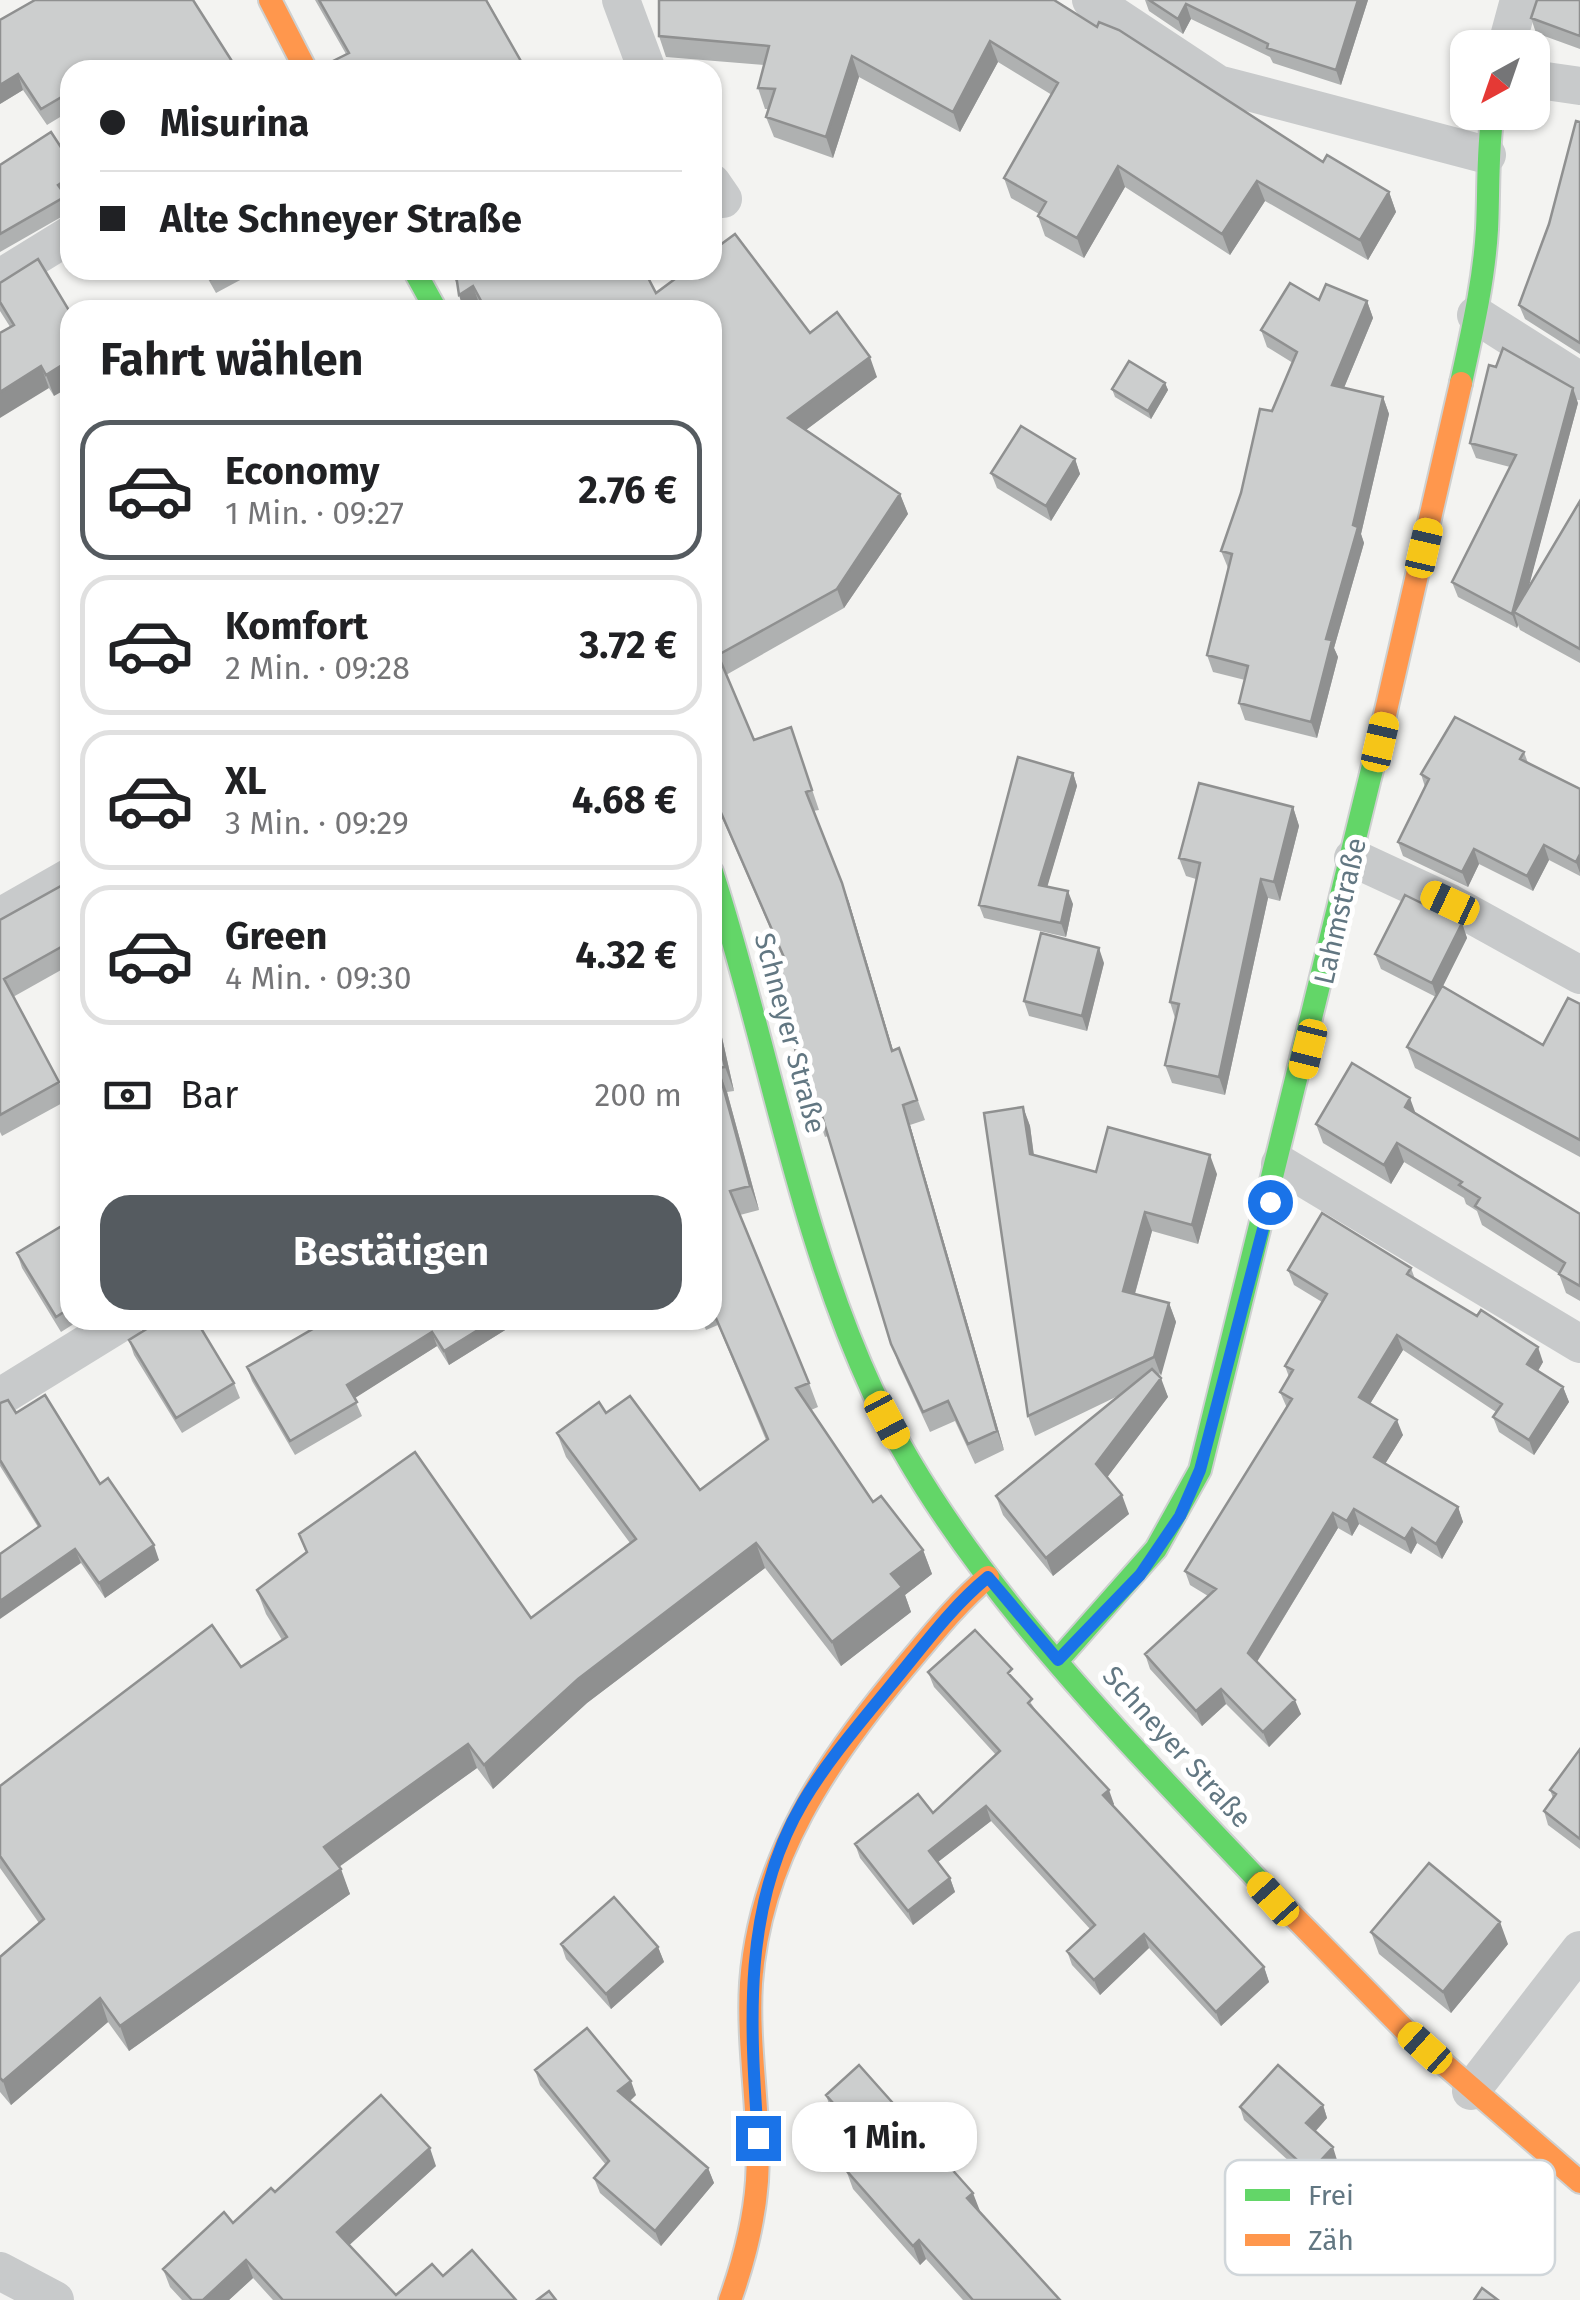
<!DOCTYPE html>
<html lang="de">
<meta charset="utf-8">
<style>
body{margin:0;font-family:"Fira Sans",sans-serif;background:#f6f6f6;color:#202124;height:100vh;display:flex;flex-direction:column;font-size:38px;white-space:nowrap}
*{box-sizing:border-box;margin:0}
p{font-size:32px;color:#757577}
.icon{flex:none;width:55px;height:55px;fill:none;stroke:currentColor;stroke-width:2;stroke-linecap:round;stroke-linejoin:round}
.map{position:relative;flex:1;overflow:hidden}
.drawer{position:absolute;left:60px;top:300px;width:662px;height:1030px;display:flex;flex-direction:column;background:#fff;border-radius:30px;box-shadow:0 2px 8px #0004}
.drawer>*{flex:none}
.guide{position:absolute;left:60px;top:60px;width:662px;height:220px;border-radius:30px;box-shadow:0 2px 8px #0004;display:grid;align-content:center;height:220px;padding:0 40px;background:#fff}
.needle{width:65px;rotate:220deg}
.tools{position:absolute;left:1450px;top:30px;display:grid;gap:20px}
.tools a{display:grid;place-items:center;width:100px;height:100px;border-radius:20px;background:#fff;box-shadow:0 2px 8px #0004;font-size:50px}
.end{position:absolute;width:45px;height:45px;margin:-22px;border:12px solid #1a73e8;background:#fff;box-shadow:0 0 0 5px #fff}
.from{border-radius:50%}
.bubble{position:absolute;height:70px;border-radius:30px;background:#fff;box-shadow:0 2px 8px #0004;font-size:32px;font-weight:700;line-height:70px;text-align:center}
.car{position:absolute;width:30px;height:60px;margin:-30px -15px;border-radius:12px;box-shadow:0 0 8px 2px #0007;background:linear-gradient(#f5c518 24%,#345 0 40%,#f5c518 0 76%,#345 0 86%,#f5c518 0)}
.guide b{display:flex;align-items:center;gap:35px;height:95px;font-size:38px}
.guide b+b{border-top:2px solid #e0e0e0}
.guide i{width:25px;height:25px;background:#202124}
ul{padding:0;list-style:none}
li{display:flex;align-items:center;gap:30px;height:140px;margin:0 20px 15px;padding:0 20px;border:5px solid #e0e0e0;border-radius:30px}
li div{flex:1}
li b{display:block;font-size:38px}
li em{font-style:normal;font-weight:700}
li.selected{border-color:#555b60}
li>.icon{width:90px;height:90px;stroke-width:1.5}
h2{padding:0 40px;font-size:45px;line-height:120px}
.pay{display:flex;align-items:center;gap:25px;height:110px;padding:0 40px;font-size:38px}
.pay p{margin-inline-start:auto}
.button{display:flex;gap:20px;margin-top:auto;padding:20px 40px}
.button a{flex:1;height:115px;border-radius:30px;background:#555b60;color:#fff;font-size:40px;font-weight:700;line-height:115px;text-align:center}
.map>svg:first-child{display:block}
</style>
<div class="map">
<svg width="1580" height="2300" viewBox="0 0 1580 2300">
<rect width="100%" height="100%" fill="#f3f3f1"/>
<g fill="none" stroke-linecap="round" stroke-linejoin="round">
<defs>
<path id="fast" d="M414 270 436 310
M1461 383C1472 332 1484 281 1487 229 1489 189 1487 151 1493 112
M712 872C768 1044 797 1228 873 1392 956 1571 1126 1740 1261 1883
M1058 1660 1156 1549 1200 1470 1379 741"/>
<path id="slow" d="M270 0 306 70
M1379 741 1461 383
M1261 1883 1406 2031 1580 2182
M730 2300C744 2261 754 2223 757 2181 761 2115 747 2049 751 1983 760 1858 827 1760 905 1667 932 1635 957 1603 988 1577"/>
</defs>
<!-- fast casing -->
<use href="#fast" stroke="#ced0d0" stroke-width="26"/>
<!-- slow casing -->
<use href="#slow" stroke="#ced0d0" stroke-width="26"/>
<!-- street -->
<path stroke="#c8cacb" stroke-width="38" d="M621 0 647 70
M1091 0 1218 84 1487 155
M1506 48 1519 0
M1532 79 1580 86
M712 183 723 199
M0 278 70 235
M1476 315 1580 381
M1353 858 1450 903 1580 975
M0 917 70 877
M1280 1164 1580 1344
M0 1397 125 1320
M1471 2091 1580 1950
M0 2271 55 2300"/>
<!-- fast -->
<use href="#fast" stroke="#63d668" stroke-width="22"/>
<!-- slow -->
<use href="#slow" stroke="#ff974d" stroke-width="22"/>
</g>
<!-- wall -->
<path fill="#afb1b1" d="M33 0H193L236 70H70V111L47 125 23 90 0 104Z
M315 0H487L526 70H332L329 63 346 54Z
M1145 0H1368L1341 85 1273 63 1270 57 1191 19 1183 34 1149 11Z
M1580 0V49L1536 33 1531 18Z
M1097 27 1323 162 1389 192 1396 212 1368 260 1265 201 1230 255 1125 187 1084 258 1045 236 1038 216 1039 214 1011 198 1004 178 1052 95 998 62 960 132 859 77 833 158 774 137 766 117 769 109H765L758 88 764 65 666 57 659 36Z
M1580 122V354L1525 319 1519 305 1549 224Z
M51 132 70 212 0 252V165Z
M38 259 54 396 0 311V283Z
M203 270H259L216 293Z
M450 270H607L611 277 656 293 810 333 877 377 806 430 900 494 908 514 844 608 726 675 754 740 791 727 819 810 813 811 849 902 893 1050 899 1048 925 1120 910 1125 1004 1450 975 1464 955 1421 930 1432 898 1363 828 1136 825 1137 798 1060 785 962 712 795V310H482L480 306 474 310H464L459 295 457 284Z
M1319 300 1367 301 1373 318 1344 388 1383 397 1389 414 1361 534 1364 543 1334 648 1338 657 1317 738 1245 720 1239 703 1245 680 1213 672 1207 655 1228 568 1221 551 1272 411 1293 363 1267 347 1261 330Z
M1165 383 1168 390 1151 419 1115 397 1112 389Z
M1578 403 1528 588 1580 501V663L1520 630 1518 625 1517 628 1458 597 1452 582 1510 467 1476 458 1470 443Z
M1075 459 1080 474 1051 521 997 488 991 473Z
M1524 752 1528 763 1580 789V876L1549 860 1533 891 1479 864 1468 887 1403 856 1398 842 1425 787 1421 774Z
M1073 773 1077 786 1047 886 1073 904 1066 937 984 918 979 905Z
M1293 807 1299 826 1280 901 1268 898 1225 1095 1172 1083 1165 1065 1175 1018 1170 1002 1196 879 1186 876 1179 858Z
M70 881V965L13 997 59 1082 66 1101 2 1136 0 1132V920Z
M1462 923 1467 938 1443 986 1543 1045 1580 1004V1157L1415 1068 1407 1047 1436 997 1381 969 1375 954Z
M1104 963 1087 1031 1029 1016 1024 1001Z
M712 1006 719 1024 734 1091 727 1092 759 1210 740 1215 809 1383 818 1407 811 1410 873 1502 923 1550 932 1574 905 1595 911 1612 841 1666 765 1568 587 1703 493 1789 477 1768 339 1867 350 1894 129 2051 108 2022 11 2105 0 2092V1957L39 1923 0 1868V1786L241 1667 282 1640 266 1614 257 1590 306 1553 299 1534 531 1618 630 1543 566 1457 557 1433 606 1413 700 1490 766 1440 718 1325 706 1330 702 1320H712Z
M1023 1107 1030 1126 1034 1155 1096 1172 1217 1174 1198 1244 1152 1231 1135 1294 1169 1303 1176 1322 1159 1376 1168 1397 1107 1477 1129 1514 1053 1576 1003 1515 996 1496 1120 1395 1035 1436 1028 1416Z
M1417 1115 1580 1214V1301L1566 1293 1559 1274 1482 1225 1477 1211 1466 1204 1464 1198 1404 1162 1391 1184 1323 1143 1316 1124Z
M70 1221V1320H80L61 1332 22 1268 17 1253Z
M1411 1268 1415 1279 1543 1362 1538 1371 1563 1387 1569 1402 1534 1455 1499 1432 1493 1417 1496 1412 1403 1350 1370 1404 1403 1435 1385 1464 1458 1507 1463 1522 1442 1559 1417 1543 1411 1554 1359 1524 1352 1536 1338 1528 1257 1662 1301 1714 1269 1747 1226 1704 1202 1726 1150 1669 1145 1654 1208 1596 1190 1585 1185 1571 1287 1408 1280 1392 1289 1377 1285 1366 1322 1302 1294 1285 1288 1270Z
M307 1320H521L449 1365 437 1346 354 1398 362 1416 295 1455 252 1381 247 1367 313 1329Z
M129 1340 234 1383 240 1398 182 1433 134 1355Z
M0 1403 16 1413 100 1484 159 1560 105 1598 81 1563 38 1527 0 1466Z
M928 1672 1016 1681 1037 1712 1114 1804 1113 1806 1264 1967 1269 1982 1221 2026 1149 1948 1100 1995 1072 1965 1067 1951 1090 1929 991 1821 938 1862 950 1878 955 1892 913 1925 860 1858 855 1844 933 1813 996 1755 934 1687Z
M1580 1749V1849L1548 1825 1544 1811 1553 1798 1550 1790Z
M1371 1932 1508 1944 1451 2013 1379 1954Z
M561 1944 658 1947 664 1962 611 2009 566 1959Z
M535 2070 636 2095 630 2101 708 2168 714 2183 661 2246 600 2193 594 2178 606 2165 540 2085Z
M826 2095 979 2212 1060 2300H963L926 2259 920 2265 853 2189 846 2170 867 2152 832 2113Z
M1323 2105 1327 2118 1315 2132 1337 2160 1315 2185 1244 2120 1240 2107Z
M436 2166 349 2245 396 2295 443 2276 516 2300H273L253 2278 229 2300H182L170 2287 163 2269 233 2223 275 2192Z"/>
<!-- shaded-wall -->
<path fill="#8f9090" d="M1358 0H1368L1341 85 1336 70Z
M1186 4 1191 19 1183 34 1178 19Z
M990 41 998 62 960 132 953 112Z
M852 56 859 77 833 158 826 137Z
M18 74 23 90 0 104V85Z
M1118 166 1125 187 1084 258 1077 238Z
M70 177V196L66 198 58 185Z
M1257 181 1265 201 1230 255 1222 234Z
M1389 192 1396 212 1368 260 1360 240Z
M473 286 480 306 474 310H464L459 295Z
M1367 301 1373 318 1338 402 1332 385Z
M870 357 877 377 795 438 788 418Z
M70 360V387L54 396 46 375Z
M41 366 49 388 0 418V392Z
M1165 383 1168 390 1151 419 1148 411Z
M1573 388 1578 403 1521 616 1514 612 1518 625 1517 628 1512 614Z
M1383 397 1389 414 1361 534 1364 543 1334 648 1338 657 1317 738 1311 722 1326 639Z
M1075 459 1080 474 1051 521 1046 506Z
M900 494 908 514 844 608 837 589Z
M1073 773 1077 786 1044 898 1039 885Z
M1293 807 1299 826 1280 901 1274 882Z
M1544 845 1549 860 1533 891 1527 876Z
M1474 849 1479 864 1468 887 1462 872Z
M1580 854V873L1576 862Z
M1261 879 1268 898 1225 1095 1219 1077Z
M842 883 849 902 899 1071 892 1051Z
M1068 891 1073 904 1066 937 1061 923Z
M1462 923 1467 938 1437 998 1432 983Z
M1099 948 1104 963 1087 1031 1082 1016Z
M712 1006 719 1024 734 1091 725 1067Z
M718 1068 727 1092 759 1210 750 1186Z
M1410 1098 1417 1117 1405 1107Z
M903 1105 910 1125 1004 1450 997 1431Z
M1023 1107 1030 1126 1036 1173 1030 1154Z
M1397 1143 1404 1162 1391 1184 1384 1165Z
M1210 1155 1217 1174 1198 1244 1192 1225Z
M1145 1212 1152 1231 1130 1311 1123 1291Z
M1169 1303 1176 1322 1161 1376 1154 1357Z
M494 1320H521L449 1365 444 1351Z
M432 1332 437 1346 352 1400 347 1385Z
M1397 1335 1403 1350 1365 1412 1359 1397Z
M1538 1347 1543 1362 1533 1379 1527 1364Z
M1161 1378 1168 1397 1103 1483 1096 1464Z
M1563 1387 1569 1402 1534 1455 1529 1440Z
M1397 1420 1403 1435 1380 1472 1374 1457Z
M1122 1495 1129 1514 1053 1576 1046 1558Z
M1458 1507 1463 1522 1442 1559 1436 1544Z
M1354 1509 1359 1524 1352 1536 1347 1521Z
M1333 1513 1338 1528 1253 1668 1248 1653Z
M1412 1528 1417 1543 1411 1554 1405 1539Z
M756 1543 765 1568 587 1703 493 1789 484 1765 578 1679Z
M154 1545 159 1560 105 1598 99 1583Z
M75 1549 81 1563 0 1619V1601Z
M923 1550 932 1574 905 1595 911 1612 841 1666 832 1642 891 1574Z
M1221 1689 1226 1704 1202 1726 1196 1711Z
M1295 1700 1301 1714 1269 1747 1263 1732Z
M468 1744 477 1768 333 1871 324 1847Z
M1109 1790 1114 1804 1108 1810 1103 1795Z
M986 1806 991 1821 934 1865 929 1851Z
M341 1869 350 1894 129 2051 120 2026Z
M950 1878 955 1892 913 1925 908 1911Z
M1500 1922 1508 1944 1451 2013 1443 1992Z
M1144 1934 1149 1948 1100 1995 1094 1980Z
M658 1947 664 1962 611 2009 606 1994Z
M1264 1967 1269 1982 1221 2026 1216 2012Z
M100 1998 108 2022 11 2105 3 2081Z
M631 2081 636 2095 624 2106 618 2091Z
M1323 2105 1327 2118 1311 2136 1306 2123Z
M1333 2147 1337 2160 1315 2185 1310 2172Z
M430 2148 436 2166 344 2250 337 2232Z
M708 2168 714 2183 661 2246 655 2231Z
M973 2193 980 2211 967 2198Z
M919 2240 926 2259 920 2265 913 2246Z
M246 2260 253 2278 229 2300H203Z"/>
<!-- building -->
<path fill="#cccece" stroke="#8f9090" stroke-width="2.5" d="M35 0H193L235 66 229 70H70V92L41 109 18 74 0 85V20Z
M319 0H486L526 70H333L329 63 349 53Z
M659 0H1054L1097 27 1099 22 1119 30 1323 162 1327 155 1389 192 1360 240 1257 181 1222 234 1118 166 1077 238 1038 216 1046 202 1004 178 1058 83 990 41 953 112 852 56 826 137 766 117 775 89 758 88 769 46 659 36Z
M1149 0H1358L1336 70 1267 48 1268 44 1186 4 1178 19Z
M1537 0H1580V36L1531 18Z
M1576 121 1580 122V343L1519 305 1549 224Z
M51 132 70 161V177L58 185 66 196 0 234V165Z
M735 234 810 333 837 312 870 357 788 418 900 494 837 589 718 655 754 740 791 727 812 790 806 792 842 883 892 1051 899 1048 917 1100 903 1105 997 1431 968 1444 948 1401 923 1412 891 1344 822 1116 818 1117 798 1060 774 968 786 962 712 792V310H486L473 286 459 295 456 275 453 270H607L611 277 623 270H644L656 293 687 270H712V251Z
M38 259 70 312V360L46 375 41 366 0 392V333L14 325 0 302V283Z
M206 270H226L211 279Z
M1290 283 1319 300 1326 284 1367 301 1332 385 1383 397 1353 525 1358 527 1326 639 1332 640 1311 722 1239 703 1248 666 1207 655 1232 554 1221 551 1241 493 1260 409 1272 411 1297 352 1261 330Z
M1503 348 1573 388 1512 614 1452 582 1516 455 1470 443 1489 365 1496 367Z
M1129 361 1165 383 1148 411 1112 389Z
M1021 426 1075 459 1046 506 991 473Z
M1580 501V649L1514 612Z
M1455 717 1524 752 1520 759 1580 789V854L1576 862 1544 845 1527 876 1474 849 1462 872 1398 842 1429 779 1421 774Z
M1018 757 1073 773 1039 885 1068 891 1061 923 979 905Z
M1199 783 1293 807 1274 882 1261 879 1219 1077 1165 1065 1179 1004 1170 1002 1200 863 1179 858Z
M70 881V942L4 979 59 1082 0 1115V920Z
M1405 895 1462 923 1432 983 1375 954Z
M1041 933 1099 948 1082 1016 1024 1001Z
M1442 986 1543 1045 1568 998 1580 1004V1140L1407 1047Z
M712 1010 725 1067 718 1068 750 1186 730 1191 809 1383 796 1388 873 1502 881 1496 923 1550 891 1574 902 1587 832 1642 756 1543 578 1679 484 1765 468 1744 324 1847 341 1869 120 2026 100 1998 3 2081 0 2078V1957L44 1919 0 1856V1786L212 1625 241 1667 287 1637 257 1590 307 1552 299 1534 415 1452 531 1618 636 1539 557 1433 599 1402 606 1413 630 1396 700 1490 768 1439 712 1309Z
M1352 1063 1410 1098 1405 1107 1580 1214V1286L1559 1274 1565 1263 1475 1206 1480 1198 1459 1185 1462 1182 1397 1143 1384 1165 1316 1124Z
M1023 1107 1030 1154 1096 1172 1108 1127 1210 1155 1192 1225 1145 1212 1123 1291 1169 1303 1154 1357 1028 1416 984 1113Z
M1322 1213 1411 1268 1407 1274 1477 1316 1481 1310 1538 1347 1527 1364 1563 1387 1529 1440 1493 1417 1502 1404 1397 1335 1359 1397 1397 1420 1374 1457 1458 1507 1436 1544 1412 1528 1405 1539 1354 1509 1347 1521 1333 1513 1248 1653 1295 1700 1263 1732 1221 1689 1196 1711 1145 1654 1216 1589 1185 1571 1292 1399 1280 1392 1293 1370 1285 1366 1327 1294 1288 1270Z
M70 1221V1308L56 1317 17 1253Z
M161 1320H196L234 1383 176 1418 129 1340Z
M311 1320H494L444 1351 432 1332 347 1385 357 1402 290 1441 247 1367 316 1327Z
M1152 1369 1161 1378 1096 1464 1122 1495 1046 1558 996 1496Z
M45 1395 100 1484 108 1478 154 1545 99 1583 75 1549 0 1601V1554L40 1526 0 1460V1403L8 1400 16 1413Z
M975 1630 1012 1669 1008 1673 1032 1699 1028 1703 1109 1790 1103 1795 1264 1967 1216 2012 1144 1934 1094 1980 1067 1951 1095 1925 986 1806 929 1851 950 1878 908 1911 855 1844 918 1794 933 1813 1000 1751 928 1672Z
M1580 1749V1839L1544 1811 1556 1794 1550 1790Z
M1429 1863 1500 1922 1443 1992 1371 1932Z
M614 1897 658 1947 606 1994 561 1944Z
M587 2028 631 2081 618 2091 708 2168 655 2231 594 2178 609 2161 535 2070Z
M859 2065 973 2193 967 2198 1060 2300H973L919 2240 913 2246 846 2170 872 2147 826 2095Z
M1278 2065 1323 2105 1306 2123 1333 2147 1310 2172 1240 2107Z
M381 2095 430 2148 337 2232 396 2295 432 2264 443 2276 472 2250 516 2300H283L246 2260 203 2300H192L163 2269 224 2212 233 2223 271 2188 275 2192Z
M1482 2288 1498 2300H1474Z
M549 2291 556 2300H537Z"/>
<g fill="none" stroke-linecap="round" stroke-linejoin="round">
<!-- route -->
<path stroke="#1a73e8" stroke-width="12" d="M758 2138C750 2023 742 1905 803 1802 828 1760 860 1723 891 1685 922 1648 950 1608 988 1577L1058 1660 1140 1575 1180 1516 1200 1470 1270 1202"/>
</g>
<g text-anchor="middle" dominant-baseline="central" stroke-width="10" stroke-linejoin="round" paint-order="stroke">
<!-- street labels -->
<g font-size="28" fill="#627782" stroke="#fff">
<text transform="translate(1340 911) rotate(-77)">Lahmstraße</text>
<text transform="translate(790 1033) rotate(75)">Schneyer Straße</text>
<text transform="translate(1177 1747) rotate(48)">Schneyer Straße</text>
</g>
</g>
<!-- legend -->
<rect x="1225" y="2160" width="330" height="115" rx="15" fill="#fff" stroke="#d0d6da" stroke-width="2.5"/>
<rect x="1245" y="2189" width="45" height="12" fill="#63d668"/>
<rect x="1245" y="2234" width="45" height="12" fill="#ff974d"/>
<g font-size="28" fill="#627782">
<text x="1308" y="2205">Frei</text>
<text x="1308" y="2250">Zäh</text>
</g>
</svg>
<div class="tools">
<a><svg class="needle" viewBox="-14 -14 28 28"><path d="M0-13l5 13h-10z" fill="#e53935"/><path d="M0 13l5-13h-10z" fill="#757577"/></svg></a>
</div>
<i class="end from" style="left:1270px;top:1202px"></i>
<i class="end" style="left:758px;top:2138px"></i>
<div class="bubble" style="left:792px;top:2102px;width:185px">1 Min.</div>
<i class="car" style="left:1424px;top:548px;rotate:13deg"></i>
<i class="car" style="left:1380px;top:742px;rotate:13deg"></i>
<i class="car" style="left:1450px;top:903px;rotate:295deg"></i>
<i class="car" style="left:1308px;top:1049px;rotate:194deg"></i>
<i class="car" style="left:887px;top:1420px;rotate:152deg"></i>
<i class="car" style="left:1273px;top:1899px;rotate:318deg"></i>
<i class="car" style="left:1425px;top:2048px;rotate:312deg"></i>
<div class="guide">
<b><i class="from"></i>Misurina</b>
<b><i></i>Alte Schneyer Straße</b>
</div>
<section class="drawer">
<h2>Fahrt wählen</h2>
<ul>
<li class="selected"><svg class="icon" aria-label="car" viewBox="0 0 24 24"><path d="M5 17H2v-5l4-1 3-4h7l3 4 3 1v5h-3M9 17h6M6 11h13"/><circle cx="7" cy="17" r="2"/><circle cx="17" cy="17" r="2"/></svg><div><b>Economy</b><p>1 Min. · 09:27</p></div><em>2.76 €</em></li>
<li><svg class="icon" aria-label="car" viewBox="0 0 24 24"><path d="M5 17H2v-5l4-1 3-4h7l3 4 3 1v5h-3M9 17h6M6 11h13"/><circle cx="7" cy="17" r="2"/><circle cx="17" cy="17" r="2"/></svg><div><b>Komfort</b><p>2 Min. · 09:28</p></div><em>3.72 €</em></li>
<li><svg class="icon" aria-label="car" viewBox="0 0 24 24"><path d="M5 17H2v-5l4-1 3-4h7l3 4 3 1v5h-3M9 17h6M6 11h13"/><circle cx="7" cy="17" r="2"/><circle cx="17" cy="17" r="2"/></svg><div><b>XL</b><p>3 Min. · 09:29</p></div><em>4.68 €</em></li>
<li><svg class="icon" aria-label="car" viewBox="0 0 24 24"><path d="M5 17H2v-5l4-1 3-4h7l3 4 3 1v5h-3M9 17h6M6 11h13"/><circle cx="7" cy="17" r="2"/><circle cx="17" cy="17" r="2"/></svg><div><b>Green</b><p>4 Min. · 09:30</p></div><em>4.32 €</em></li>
</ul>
<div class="pay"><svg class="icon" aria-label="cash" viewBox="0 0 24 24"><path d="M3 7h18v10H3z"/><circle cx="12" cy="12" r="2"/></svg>Bar<p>200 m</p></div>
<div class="button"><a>Bestätigen</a></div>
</section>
</div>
